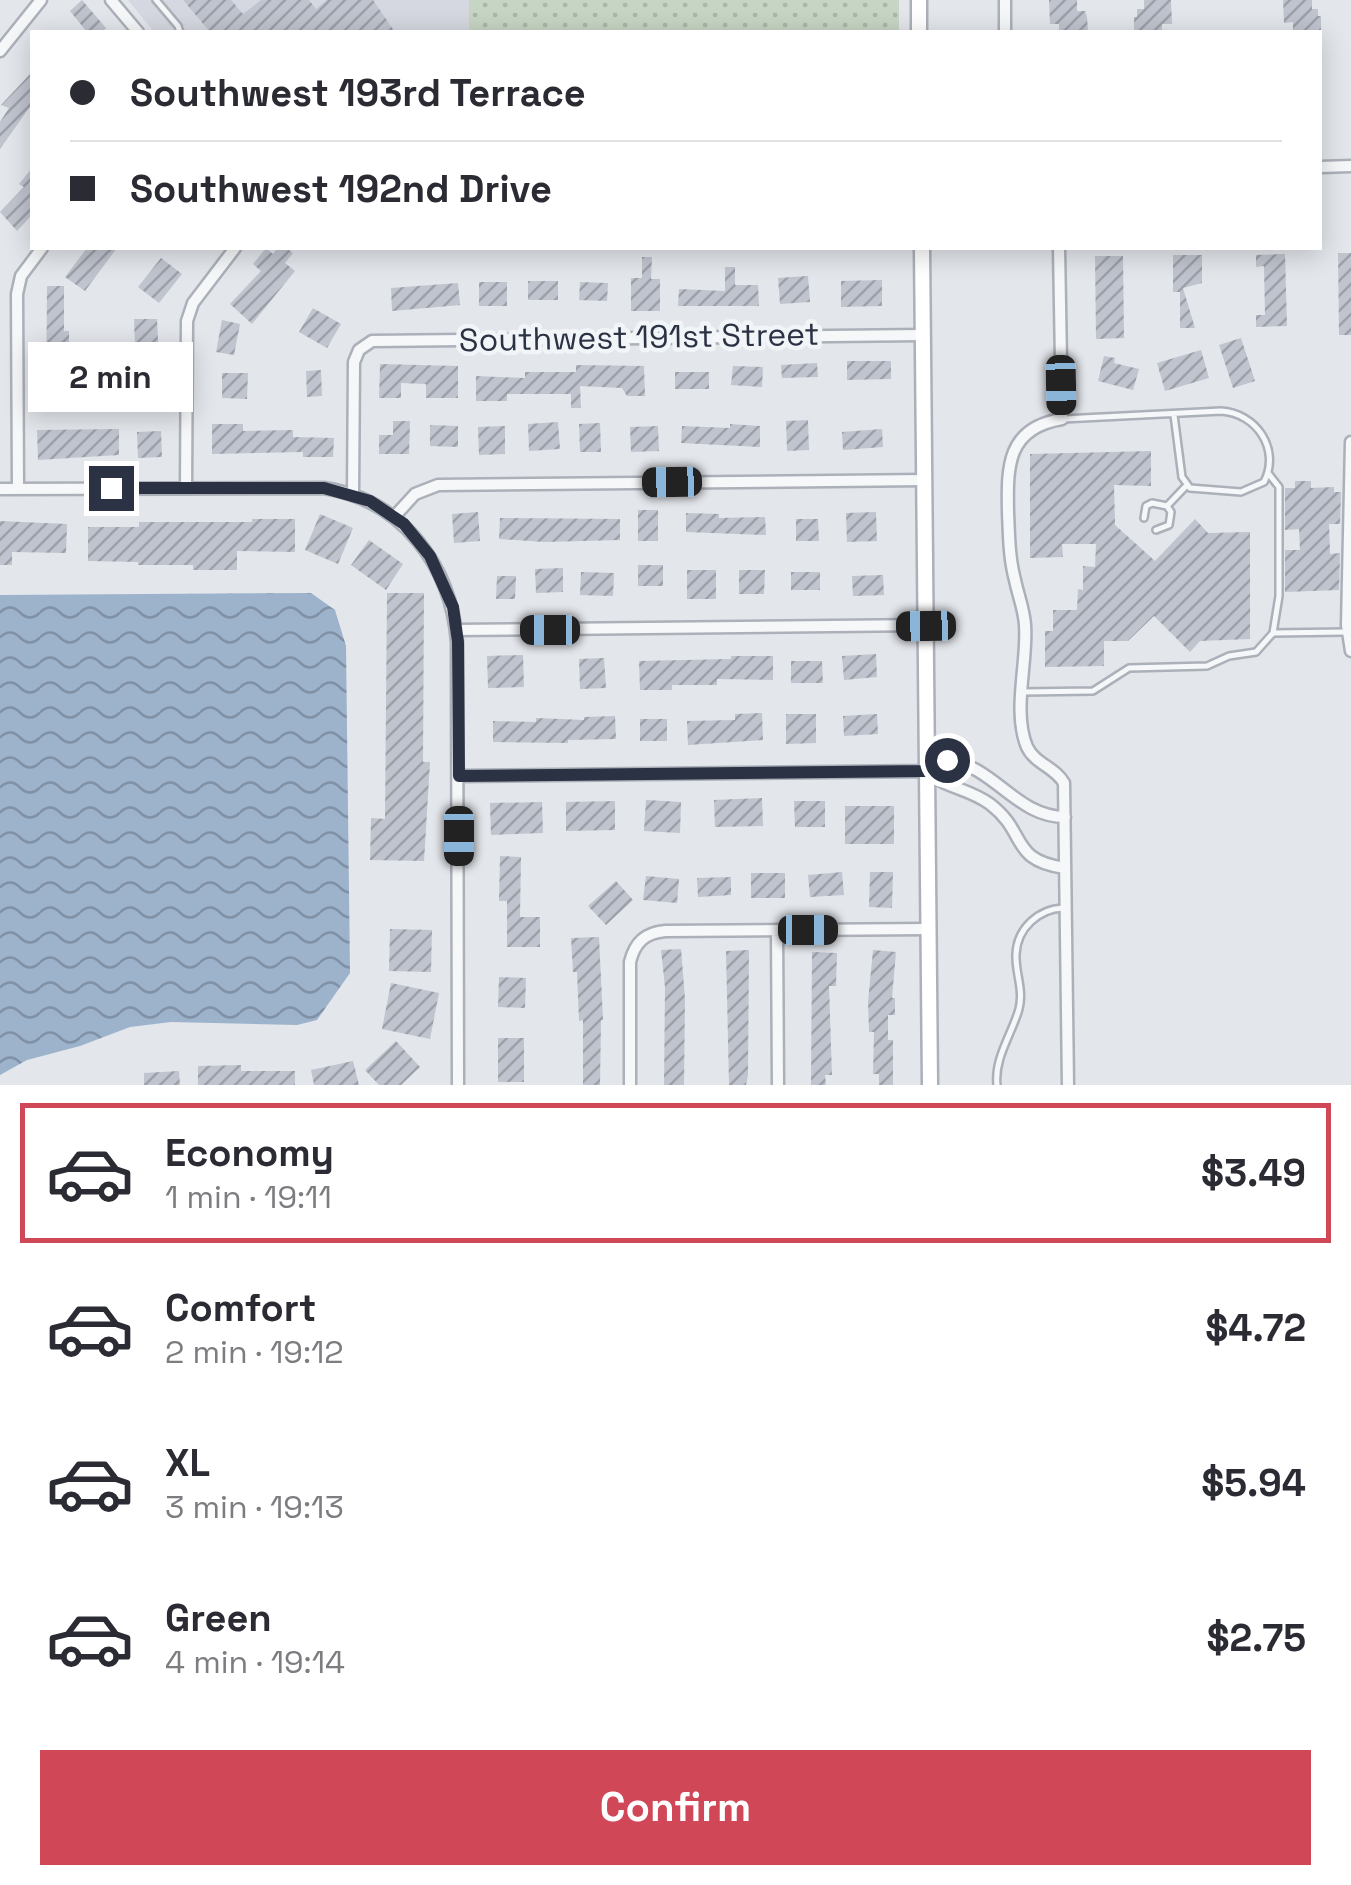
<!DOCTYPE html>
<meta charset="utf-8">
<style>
body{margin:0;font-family:"Space Grotesk",sans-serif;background:#f7f7f7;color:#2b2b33;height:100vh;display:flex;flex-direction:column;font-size:38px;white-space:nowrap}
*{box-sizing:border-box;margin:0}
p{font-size:32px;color:#7c7c81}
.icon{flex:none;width:55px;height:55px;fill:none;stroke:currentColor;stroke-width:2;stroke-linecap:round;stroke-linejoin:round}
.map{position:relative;height:1085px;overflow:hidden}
.sheet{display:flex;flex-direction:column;background:#fff;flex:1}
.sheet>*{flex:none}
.top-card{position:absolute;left:30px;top:30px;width:1292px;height:220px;border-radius:0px;box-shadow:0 5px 25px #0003;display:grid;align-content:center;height:220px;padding:0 40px;background:#fff}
.end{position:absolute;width:45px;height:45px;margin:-22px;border:12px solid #2a3243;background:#fff;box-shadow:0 0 0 5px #fff}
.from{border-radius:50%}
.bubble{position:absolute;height:70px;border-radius:0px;background:#fff;box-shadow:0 5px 25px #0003;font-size:32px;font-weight:600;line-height:70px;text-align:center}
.car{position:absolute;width:30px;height:60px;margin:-30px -15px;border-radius:12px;box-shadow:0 0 8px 2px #0007;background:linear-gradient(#222 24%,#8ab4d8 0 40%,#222 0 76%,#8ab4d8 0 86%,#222 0)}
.top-card b{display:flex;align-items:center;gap:35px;height:95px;font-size:38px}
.top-card b+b{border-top:2px solid #e1e1e2}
.top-card i{width:25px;height:25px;background:#2b2b33}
ul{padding:18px 0 0;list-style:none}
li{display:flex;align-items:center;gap:30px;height:140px;margin:0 20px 15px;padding:0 20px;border:5px solid transparent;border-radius:0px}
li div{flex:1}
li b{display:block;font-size:38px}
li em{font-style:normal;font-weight:600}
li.active{border-color:#d04757}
li>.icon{width:90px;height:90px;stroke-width:1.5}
.button{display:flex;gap:20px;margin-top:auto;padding:20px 40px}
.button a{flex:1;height:115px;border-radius:0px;background:#d04757;color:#fff;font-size:40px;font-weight:600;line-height:115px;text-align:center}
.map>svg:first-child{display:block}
</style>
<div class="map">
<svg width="1351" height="1085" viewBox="0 0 1351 1085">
<defs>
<pattern id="grass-dots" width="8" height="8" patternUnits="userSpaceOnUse" patternTransform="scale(2.5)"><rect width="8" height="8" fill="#c7d5c4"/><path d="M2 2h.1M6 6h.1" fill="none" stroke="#abb7aa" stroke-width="1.8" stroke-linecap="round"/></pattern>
<pattern id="water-waves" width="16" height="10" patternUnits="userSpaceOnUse" patternTransform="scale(2.5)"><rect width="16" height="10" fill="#9db2cb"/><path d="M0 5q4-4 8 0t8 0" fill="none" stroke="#8091a6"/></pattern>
<pattern id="building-hatch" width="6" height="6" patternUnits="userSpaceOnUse" patternTransform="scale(2.5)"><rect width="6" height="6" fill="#c0c4ce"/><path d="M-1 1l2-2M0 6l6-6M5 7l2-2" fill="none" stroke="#9ca0a9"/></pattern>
</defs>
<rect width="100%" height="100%" fill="#e3e6eb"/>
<!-- built -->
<path fill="#d5d8e0" d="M128 0H469V32H154Z"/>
<!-- grass -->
<path fill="url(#grass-dots)" d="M469 0H899V32H469Z"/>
<!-- water -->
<path fill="url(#water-waves)" d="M311 593 335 610 346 646 350 973 317 1020 297 1025 171 1022 130 1027 80 1046 27 1060 0 1075V595Z"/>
<!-- building -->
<path fill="url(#building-hatch)" d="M82 0 106 28 101 32H87L70 11Z
M183 0H231L243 14 261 0H309L316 9 327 0H373L395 32H210Z
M1049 0H1077V11H1085L1087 17 1088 32H1059V24H1050Z
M1144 0H1171L1172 24H1162V32H1134V17H1137V9H1144Z
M1283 0H1312V9H1318V16H1321V32H1293V22L1284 23Z
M32 72V104L0 149V122L9 108 1 105Z
M32 168V215L17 231 0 212 24 187 19 184Z
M87 248H117L85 291 65 277Z
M266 248 273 254 278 248H286L293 253 285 263 295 271 252 324 230 304 261 271 253 264Z
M1338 253H1351V335H1339Z
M1285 254 1287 326 1256 327V315H1265L1264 266 1256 267V255Z
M1173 255H1202V283L1183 288 1195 328H1180V292H1173Z
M1095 256H1123L1124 338 1096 339Z
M642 257H652L651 279H660V311H631V278H642Z
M161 258 182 274 159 303 138 287Z
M725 267H735V285H758L759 306H678L679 289 725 291Z
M808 276 810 302 780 304 778 278Z
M882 280V306L841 307V281Z
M528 281H558V300H528Z
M479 282H507V306H479Z
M580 282 608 283 607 301 579 300Z
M458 283 460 305 392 311 391 288Z
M47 286H64V331H69V358H65V404H46Z
M313 308 341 324 327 348 299 332Z
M134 319H157L161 403 137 404Z
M222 320 240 324 234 355 216 352Z
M1241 338 1255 381 1233 388 1219 345Z
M1201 350 1209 378 1165 391 1157 363Z
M1104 356 1115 358 1114 363 1139 369 1133 390 1098 381Z
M847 361H891V379L847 380Z
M817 363 818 377 782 378 781 365Z
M380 364 458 366V398H426V384L401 383V398H379Z
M576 365 644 366 645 396H627L622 388 580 386 581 408H571V394H507V401H476V376L525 378V372H576Z
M733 366 763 367 762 387 731 385Z
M321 370 322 396 307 397 306 371Z
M675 372H709V389H675Z
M222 373H248L247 399 222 398Z
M808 420 809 450 787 451 786 421Z
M393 421H410L409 454H379V435H393Z
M558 422 560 449 529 451 528 424Z
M600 423 601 452H580L579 424Z
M212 424H243V431L293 430V437L334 438 333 457H303V452L212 454Z
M730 424 760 426V447L681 443 682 426 730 428Z
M430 425 458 426V447L430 446Z
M505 426V454L479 455 478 427Z
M658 426 659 451 631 452 630 427Z
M119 429V455L38 460 37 430Z
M882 429 883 447 843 450 842 432Z
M161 431 162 457 138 458 137 432Z
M1151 451V486L1114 485 1115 525 1155 561 1195 519 1208 533 1250 532V639L1200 641 1190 652 1154 616 1128 641H1104V666L1045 667V631H1053V610H1077L1078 589 1083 590V566L1095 567 1096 544H1062L1063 557 1030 558V454Z
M1295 481H1311V488L1334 487V492H1341L1340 524H1329L1330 554 1340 553 1339 590 1285 592V550H1300L1299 529 1285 530V488H1295Z
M638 510H658V541H638Z
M478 512 480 541 454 543 452 514Z
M876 512 877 541 847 542 846 513Z
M686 513 719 514V518L765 517 766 535 686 532Z
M320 514 353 528 338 564 305 550Z
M500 518 620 519V540L544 542 499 539Z
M252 519H295V552L237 551V570H193V565H138V562L88 561V527H139V522H252Z
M796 519H818L819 541H796Z
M0 521 67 524 66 553 12 552V565H0Z
M369 540 403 564 386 590 351 565Z
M638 565H663V586H638Z
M563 568V592L536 593 535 569Z
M687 570H716V599H687Z
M739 570H765L764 594H739Z
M581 572 614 573 613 596 580 595Z
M791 572H820V590H791Z
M883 575 884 595 853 596 852 576Z
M497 576H516L515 599H496Z
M387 593H424L423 762H430L424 861 370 860 371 818 385 819Z
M876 654 877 677 844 680 842 656Z
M523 655 524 687 488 688 487 656Z
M731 656H773V680L717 679V685H672V690H640L639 661 731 659Z
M604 658 606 688 580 689 579 659Z
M791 661H822L823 683H791Z
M762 713 763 740 688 745 687 721 735 720V714Z
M786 714H816V743L786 744Z
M877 714 878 734 844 736 843 716Z
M615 716 616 739 568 740V743L493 742V721L536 722V718L584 720V717Z
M640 719H667V741H640Z
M762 798 763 826 715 827 714 800Z
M646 800 681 802 680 833 644 831Z
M615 801V830L566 831V802Z
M794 801H825V827H795Z
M542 802 543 833 491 835 490 803Z
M845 806H894V844H845Z
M500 856 521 857 520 917H540V947H507V901H499Z
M842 872 844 895 810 897 808 875Z
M870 872H893L892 908 869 907Z
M751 873H785V898H751Z
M646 876 679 879 677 903 643 900Z
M731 877V895L698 897 697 878Z
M616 881 633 900 606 925 588 906Z
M390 929 432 930 431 972 389 971Z
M599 937 603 1020H601L600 1085H583V1020L579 1021 577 972H573L571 938Z
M681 949 685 999 684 1085H664L665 987 661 950Z
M749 950 748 1075 746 1085H729L726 951Z
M873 950 896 952 892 998H895V1015H888V1040H893V1085H879V1074H873L874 1032H869L868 1002Z
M812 952 837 953 836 986H829L832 1075H825L826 1085H811Z
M499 977 526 978 525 1008 498 1007Z
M391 983 439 993 430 1039 382 1029Z
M498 1038H524V1082H498Z
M396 1041 420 1067 401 1085H379L365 1070Z
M353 1061 359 1085H314L311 1070Z
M241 1065V1071H295V1085H198V1066Z
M179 1071 180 1085H144V1073Z"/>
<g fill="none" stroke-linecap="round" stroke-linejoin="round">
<defs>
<path id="lane" d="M156 0 178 26 180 32
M1063 419 1221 411C1256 413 1281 449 1264 482L1241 492 1190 488 1182 477 1174 415
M1167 506 1187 485
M1144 518 1146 506 1152 503 1167 506 1171 512 1169 525 1156 530
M1273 633 1345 632
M1023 692 1093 691 1129 668 1207 666 1229 656 1256 652 1273 633 1279 596V487L1268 473
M997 1085C994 1058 1012 1034 1019 1009 1024 989 1015 973 1016 954 1017 928 1039 909 1063 908"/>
<path id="street" d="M111 0 138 32
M1005 0V32
M0 51 41 0
M1320 167 1351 166
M1059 248 1062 419C1007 428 1007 466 1008 512 1009 535 1009 558 1015 580 1018 595 1024 609 1025 625 1028 662 1012 711 1027 747 1035 764 1055 767 1064 783L1068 1085
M1351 442 1347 625 1351 651
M186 488 187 321 193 303 235 248
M0 489 324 488C403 500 451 566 457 642L458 1085
M18 489 17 294 21 276 42 248
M353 495 354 362 359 350 372 341 923 335
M394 517 415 494 438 485 925 480
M456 630 925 625
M927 772C946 788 970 789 990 804 1028 833 1009 860 1065 868
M459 776 926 771 947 760C995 766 1016 817 1065 817
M777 930 778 1085
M630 1085V962C635 942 645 933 665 931L928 929"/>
<path id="secondary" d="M919 0V32
M922 248 930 1085"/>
</defs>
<!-- lane casing -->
<use href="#lane" stroke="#acb0b9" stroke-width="10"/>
<!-- street casing -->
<use href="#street" stroke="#acb0b9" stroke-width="15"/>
<!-- secondary casing -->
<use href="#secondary" stroke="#acb0b9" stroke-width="19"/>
<!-- lane -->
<use href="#lane" stroke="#f5f7f9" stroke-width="5"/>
<!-- street -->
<use href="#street" stroke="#f5f7f9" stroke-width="10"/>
<!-- secondary -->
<use href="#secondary" stroke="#fff" stroke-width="14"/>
</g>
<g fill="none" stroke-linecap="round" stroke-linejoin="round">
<!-- route -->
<path stroke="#2a3243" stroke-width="12" d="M111 488H324L370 501 404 524 430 556 453 607 458 642 459 776 926 771 947 760"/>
</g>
<g text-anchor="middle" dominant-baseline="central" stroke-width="9" stroke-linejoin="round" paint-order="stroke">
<!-- street labels -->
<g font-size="32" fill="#2a3243" stroke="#f2f5f8">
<text transform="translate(639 337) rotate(-1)">Southwest 191st Street</text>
</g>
</g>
</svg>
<i class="end from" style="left:947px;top:760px"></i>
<i class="end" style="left:111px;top:488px"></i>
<div class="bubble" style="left:28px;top:342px;width:165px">2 min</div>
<i class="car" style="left:1061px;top:385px;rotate:179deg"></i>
<i class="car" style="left:672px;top:482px;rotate:269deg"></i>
<i class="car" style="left:926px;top:626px;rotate:269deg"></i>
<i class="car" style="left:550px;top:630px;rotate:270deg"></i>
<i class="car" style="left:459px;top:836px;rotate:180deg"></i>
<i class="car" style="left:808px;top:930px;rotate:90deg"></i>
<div class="top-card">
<b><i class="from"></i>Southwest 193rd Terrace</b>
<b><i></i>Southwest 192nd Drive</b>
</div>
</div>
<section class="sheet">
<ul>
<li class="active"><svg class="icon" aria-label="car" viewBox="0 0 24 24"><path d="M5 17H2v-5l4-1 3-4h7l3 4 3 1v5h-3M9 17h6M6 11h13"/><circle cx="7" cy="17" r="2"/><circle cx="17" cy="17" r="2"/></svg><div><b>Economy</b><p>1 min · 19:11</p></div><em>$3.49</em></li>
<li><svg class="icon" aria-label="car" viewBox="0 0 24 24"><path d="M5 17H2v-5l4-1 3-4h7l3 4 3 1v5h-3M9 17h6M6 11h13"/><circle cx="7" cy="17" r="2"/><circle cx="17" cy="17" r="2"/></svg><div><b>Comfort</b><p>2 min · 19:12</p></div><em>$4.72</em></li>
<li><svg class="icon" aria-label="car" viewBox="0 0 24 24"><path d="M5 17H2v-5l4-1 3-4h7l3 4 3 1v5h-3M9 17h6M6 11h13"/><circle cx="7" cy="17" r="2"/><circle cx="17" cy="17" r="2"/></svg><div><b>XL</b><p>3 min · 19:13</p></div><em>$5.94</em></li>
<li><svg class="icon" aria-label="car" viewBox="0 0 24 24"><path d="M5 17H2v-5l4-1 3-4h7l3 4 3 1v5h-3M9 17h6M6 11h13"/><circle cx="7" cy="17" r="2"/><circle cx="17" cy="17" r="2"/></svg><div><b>Green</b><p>4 min · 19:14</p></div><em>$2.75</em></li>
</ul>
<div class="button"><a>Confirm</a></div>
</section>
